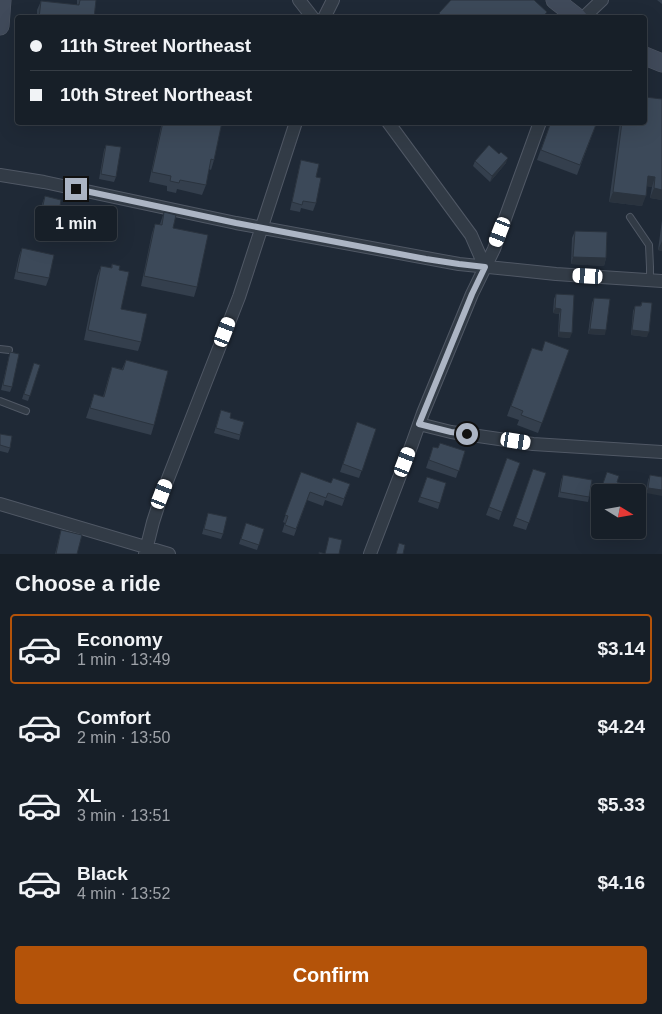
<!DOCTYPE html>
<meta charset="utf-8">
<style>
body{margin:0;font-family:Arial,sans-serif;background:#242c34;color:#f1f3f6;height:100vh;display:flex;flex-direction:column;font-size:19px;white-space:nowrap}
*{box-sizing:border-box;margin:0}
p{font-size:16px;color:#9ea2a8}
.icon{flex:none;width:28px;height:28px;fill:none;stroke:currentColor;stroke-width:2;stroke-linecap:round;stroke-linejoin:round}
.map{position:relative;height:554px;overflow:hidden}
.panel{display:flex;flex-direction:column;background:#171f28;flex:1}
.panel>*{flex:none}
.hud{position:absolute;left:15px;top:15px;width:632px;height:110px;border-radius:5px;box-shadow:0 5px 20px #0002,0 0 0 1px #363d45;display:grid;align-content:center;height:110px;padding:0 15px;background:#171f28}
.needle{width:32px;rotate:101deg}
.fabs{position:absolute;left:591px;top:484px;display:grid;gap:10px}
.fabs a{display:grid;place-items:center;width:55px;height:55px;border-radius:5px;background:#171f28;box-shadow:0 5px 20px #0002,0 0 0 1px #363d45;font-size:25px}
.end{position:absolute;width:22px;height:22px;margin:-11px;border:6px solid #acb5c4;background:#111;box-shadow:0 0 0 2px #111}
.from{border-radius:50%}
.bubble{position:absolute;height:35px;border-radius:5px;background:#171f28;box-shadow:0 5px 20px #0002,0 0 0 1px #363d45;font-size:16px;font-weight:700;line-height:35px;text-align:center}
.car{position:absolute;width:15px;height:30px;margin:-15px -8px;border-radius:6px;box-shadow:0 0 4px 1px #0007;background:linear-gradient(#fff 24%,#345 0 40%,#fff 0 76%,#345 0 86%,#fff 0)}
.hud b{display:flex;align-items:center;gap:18px;height:48px;font-size:19px}
.hud b+b{border-top:1px solid #363d45}
.hud i{width:12px;height:12px;background:#f1f3f6}
ul{padding:0;list-style:none}
li{display:flex;align-items:center;gap:15px;height:70px;margin:0 10px 8px;padding:0 5px;border:2px solid transparent;border-radius:5px}
li div{flex:1}
li b{display:block;font-size:19px}
li em{font-style:normal;font-weight:700}
li.current{border-color:#b45309}
li>.icon{width:45px;height:45px;stroke-width:1.5}
h2{padding:0 15px;font-size:22px;line-height:60px}
.cta{display:flex;gap:10px;margin-top:auto;padding:10px 15px}
.cta a{flex:1;height:58px;border-radius:5px;background:#b45309;color:#fff;font-size:20px;font-weight:700;line-height:58px;text-align:center}
.map>svg:first-child{display:block}
</style>
<div class="map">
<svg width="662" height="554" viewBox="0 0 662 554">
<rect width="100%" height="100%" fill="#1f2936"/>
<g fill="none" stroke-linecap="round" stroke-linejoin="round">
<defs>
<path id="service" d="M630 217 649 245 650 267V280
M0 349 9 350
M0 401 26 411"/>
<path id="minor" d="M299 0 313 18
M324 18 333 0
M583 18 602 0
M388 122 471 235 485 267
M0 175 44 182 236 223 459 264 556 274 662 281
M419 424 451 432 533 444 662 452
M0 504 169 554
M145 554 153 522 162 494 239 297 296 122
M370 554 412 444 423 413 472 294 494 249 540 122"/>
<path id="secondary" d="M555 0 578 18
M0 26 2 0
M645 56 662 63"/>
</defs>
<!-- service casing -->
<use href="#service" stroke="#505865" stroke-width="8"/>
<!-- minor casing -->
<use href="#minor" stroke="#505865" stroke-width="14"/>
<!-- secondary casing -->
<use href="#secondary" stroke="#505865" stroke-width="19"/>
<!-- service -->
<use href="#service" stroke="#323b46" stroke-width="6"/>
<!-- minor -->
<use href="#minor" stroke="#323b46" stroke-width="12"/>
<!-- secondary -->
<use href="#secondary" stroke="#404a5a" stroke-width="18"/>
</g>
<!-- wall -->
<path fill="#343f4d" d="M77 0H96L94 18H37V10L41 1 77 5Z
M657 0H662V4Z
M439 13 545 18H437Z
M662 99V200L650 198 652 187 647 186 642 206 609 202 620 122H645Z
M162 122H222L214 160 211 170 209 169 206 185 202 195 177 189 176 193 167 191V186L149 182Z
M551 122H597L577 175 537 160Z
M106 145 116 177 114 182 99 179 104 150Z
M301 160 316 177V203L313 211 301 208 300 212 290 210 299 168Z
M475 161 506 163 490 182 473 166Z
M45 196 60 206 63 224 61 231 55 230 52 239 35 236 42 204Z
M164 212 173 228 197 287 194 297 141 286 152 233 155 224H160Z
M662 220V251L658 250Z
M575 231 606 258 604 266 571 264 572 238Z
M22 248 49 278 46 286 14 279 19 256Z
M112 264 119 270 121 309 141 342 138 351 84 340 97 276 101 266 111 268Z
M556 294 570 338 558 337 559 314 553 313 554 299Z
M594 298 605 335 588 334 592 303Z
M642 302 647 337 631 335 633 311 635 306H640Z
M532 348 542 351 569 350 538 433 517 425 519 420 507 416Z
M10 352 12 387 10 392 1 390Z
M126 360 154 425 151 435 86 418 94 394 103 397 109 376 112 367 122 369Z
M34 363 40 365 28 401 22 399Z
M221 410 230 418 244 422 239 440 214 433Z
M357 422 376 429 359 478 340 472Z
M0 434 10 448 8 453 0 451Z
M433 447 438 448 465 451 456 478 426 468Z
M507 458 520 463 499 520 486 515Z
M533 469 546 473 526 530 513 526Z
M301 472 331 483 350 484 342 506 325 500 323 506 307 500 294 536 282 532 285 523 283 522Z
M563 475 589 497 588 502 558 497 561 480Z
M650 475 662 477 646 493 648 480Z
M427 477 446 483 438 509 418 502Z
M600 492V501L597 500Z
M208 513 223 534 221 539 202 534Z
M246 523 264 529 257 550 239 544Z
M61 530 77 554H55Z"/>
<!-- shaded-wall -->
<path fill="#2a333e" d="M508 158 506 163 490 182 492 176Z
M648 176 655 177 652 187 645 186Z
M654 188 662 190V200L650 198Z
M613 192 646 196 642 206 609 202Z
M662 241V251L658 250Z
M573 257 606 258 604 266 571 264Z
M555 308 561 309 559 314 553 313Z
M590 329 606 330 605 335 588 334Z
M632 330 649 332 647 337 631 335Z
M559 332 572 333 570 338 558 337Z
M648 488 662 490V496L646 493Z"/>
<!-- building -->
<path fill="#3c4959" stroke="#2a333e" d="M80 0H96L94 18H39L41 1 79 5Z
M451 0H534L547 12 542 18H444L439 13Z
M645 97 662 99V190L654 188 655 177 648 176 646 196 613 192 622 122H645Z
M163 122H222L214 160 211 159 206 185 180 180 179 183 170 181 171 176 152 172Z
M551 122H597L580 165 541 150Z
M106 145 121 147 116 177 101 174Z
M489 145 499 154 501 152 508 158 492 176 475 161Z
M301 160 319 164 316 177 321 178 316 203 303 201 302 205 292 202Z
M45 196 61 200 60 206 67 208 63 224 56 223 54 232 38 228Z
M164 212 176 215 173 228 208 235 197 287 144 276 155 224 162 225Z
M575 231 607 232 606 258 573 257Z
M22 248 54 255 49 278 17 272Z
M112 264 120 266 119 270 129 272 121 309 147 314 141 342 88 330 101 266 112 268Z
M556 294 574 295 572 333 559 332 561 309 555 308Z
M594 298 610 299 606 330 590 329Z
M642 302 652 303 649 332 632 330 635 306H641Z
M545 341 569 350 542 423 521 415 523 411 511 406 532 348 542 351Z
M10 352 19 354 12 387 3 385Z
M126 360 168 371 154 425 90 408 94 394 104 397 112 367 123 370Z
M34 363 40 365 30 396 24 394Z
M221 410 231 413 230 418 244 422 240 435 216 428Z
M357 422 376 429 362 471 343 464Z
M0 434 12 436 10 448 0 445Z
M440 443 465 451 459 471 429 460 433 447 438 448Z
M507 458 520 463 502 512 489 507Z
M533 469 546 473 529 523 516 518Z
M301 472 331 483 333 478 350 484 344 499 328 493 326 498 310 492 296 529 285 525 288 516 285 515Z
M607 472 619 476 617 482 631 487 629 492H600Z
M563 475 592 480 589 497 560 492Z
M650 475 662 477V490L648 488Z
M427 477 446 483 440 503 420 497Z
M208 513 227 517 223 534 204 529Z
M246 523 264 529 259 545 241 539Z
M61 530 82 535 77 554H56Z
M329 537 342 540 339 554H319V552L325 554Z
M399 543 405 545 403 554H396Z"/>
<g fill="none" stroke-linecap="round" stroke-linejoin="round">
<!-- route -->
<path stroke="#acb5c4" stroke-width="6" d="M76 189 236 223 426 259 459 264 485 267 472 294 419 424 451 432 467 434"/>
</g>
</svg>
<div class="fabs">
<a><svg class="needle" viewBox="-14 -14 28 28"><path d="M0-13l5 13h-10z" fill="#e53935"/><path d="M0 13l5-13h-10z" fill="#9ea2a8"/></svg></a>
</div>
<i class="end from" style="left:467px;top:434px"></i>
<i class="end" style="left:76px;top:189px"></i>
<div class="bubble" style="left:35px;top:206px;width:82px">1 min</div>
<i class="car" style="left:500px;top:232px;rotate:201deg"></i>
<i class="car" style="left:588px;top:276px;rotate:273deg"></i>
<i class="car" style="left:225px;top:332px;rotate:21deg"></i>
<i class="car" style="left:516px;top:441px;rotate:99deg"></i>
<i class="car" style="left:405px;top:462px;rotate:21deg"></i>
<i class="car" style="left:162px;top:494px;rotate:21deg"></i>
<div class="hud">
<b><i class="from"></i>11th Street Northeast</b>
<b><i></i>10th Street Northeast</b>
</div>
</div>
<section class="panel">
<h2>Choose a ride</h2>
<ul>
<li class="current"><svg class="icon" aria-label="car" viewBox="0 0 24 24"><path d="M5 17H2v-5l4-1 3-4h7l3 4 3 1v5h-3M9 17h6M6 11h13"/><circle cx="7" cy="17" r="2"/><circle cx="17" cy="17" r="2"/></svg><div><b>Economy</b><p>1 min · 13:49</p></div><em>$3.14</em></li>
<li><svg class="icon" aria-label="car" viewBox="0 0 24 24"><path d="M5 17H2v-5l4-1 3-4h7l3 4 3 1v5h-3M9 17h6M6 11h13"/><circle cx="7" cy="17" r="2"/><circle cx="17" cy="17" r="2"/></svg><div><b>Comfort</b><p>2 min · 13:50</p></div><em>$4.24</em></li>
<li><svg class="icon" aria-label="car" viewBox="0 0 24 24"><path d="M5 17H2v-5l4-1 3-4h7l3 4 3 1v5h-3M9 17h6M6 11h13"/><circle cx="7" cy="17" r="2"/><circle cx="17" cy="17" r="2"/></svg><div><b>XL</b><p>3 min · 13:51</p></div><em>$5.33</em></li>
<li><svg class="icon" aria-label="car" viewBox="0 0 24 24"><path d="M5 17H2v-5l4-1 3-4h7l3 4 3 1v5h-3M9 17h6M6 11h13"/><circle cx="7" cy="17" r="2"/><circle cx="17" cy="17" r="2"/></svg><div><b>Black</b><p>4 min · 13:52</p></div><em>$4.16</em></li>
</ul>
<div class="cta"><a>Confirm</a></div>
</section>
